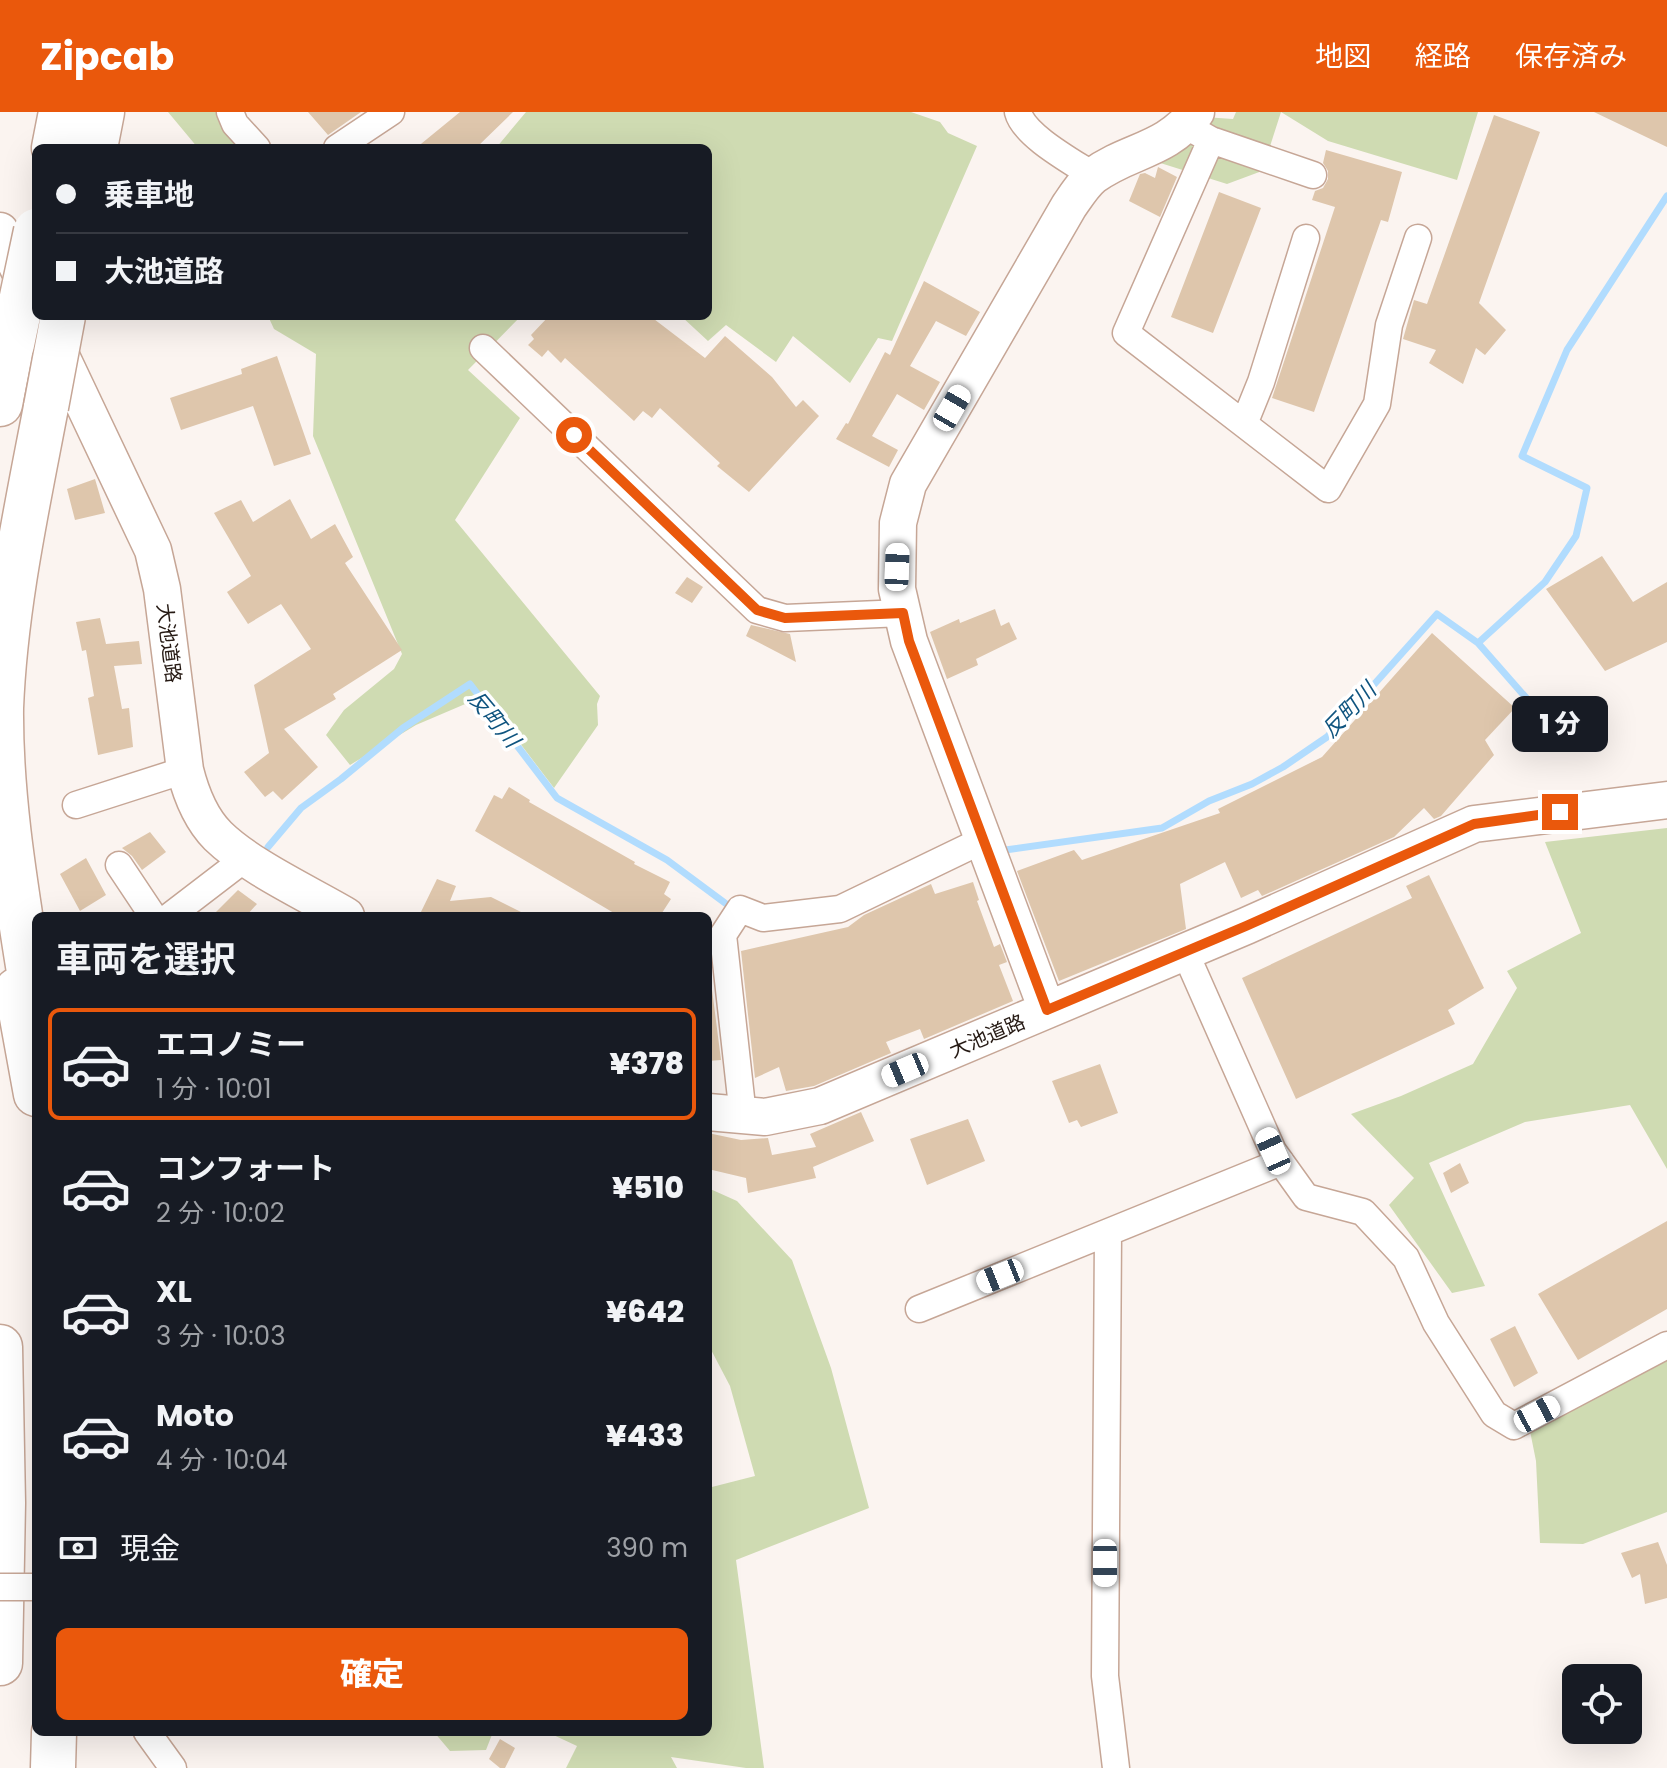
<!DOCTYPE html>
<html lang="ja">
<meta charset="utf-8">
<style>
body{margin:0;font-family:Poppins,"Noto Sans JP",sans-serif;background:#242831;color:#f1f3f6;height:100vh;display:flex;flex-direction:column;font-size:30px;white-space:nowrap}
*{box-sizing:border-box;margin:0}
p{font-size:26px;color:#9ea1a6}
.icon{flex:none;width:44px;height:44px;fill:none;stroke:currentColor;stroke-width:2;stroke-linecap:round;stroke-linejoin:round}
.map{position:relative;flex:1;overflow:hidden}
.drawer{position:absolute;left:32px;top:800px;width:680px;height:824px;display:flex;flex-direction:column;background:#171b24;border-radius:12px;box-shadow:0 8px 32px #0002}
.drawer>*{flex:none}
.banner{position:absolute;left:32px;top:32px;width:680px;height:176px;border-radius:12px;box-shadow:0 8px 32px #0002;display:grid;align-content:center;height:176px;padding:0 24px;background:#171b24}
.buttons{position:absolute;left:1562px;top:1552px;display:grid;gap:16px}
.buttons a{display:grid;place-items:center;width:80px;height:80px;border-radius:12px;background:#171b24;box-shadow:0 8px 32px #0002;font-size:40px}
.end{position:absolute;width:36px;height:36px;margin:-18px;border:10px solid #ea580c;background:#fff;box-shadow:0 0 0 4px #fff}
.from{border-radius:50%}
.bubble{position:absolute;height:56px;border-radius:12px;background:#171b24;box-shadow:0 8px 32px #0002;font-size:26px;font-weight:800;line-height:56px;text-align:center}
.car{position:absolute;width:24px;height:48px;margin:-24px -12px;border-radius:10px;box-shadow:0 0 6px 2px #0007;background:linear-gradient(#fff 24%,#345 0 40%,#fff 0 76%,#345 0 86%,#fff 0)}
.banner b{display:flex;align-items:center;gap:28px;height:76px;font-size:30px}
.banner b+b{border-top:2px solid #363941}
.banner i{width:20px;height:20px;background:#f1f3f6}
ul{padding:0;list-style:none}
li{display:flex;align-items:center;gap:24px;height:112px;margin:0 16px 12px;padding:0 8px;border:4px solid transparent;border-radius:12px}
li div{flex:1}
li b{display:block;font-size:30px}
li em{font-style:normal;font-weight:800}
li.active{border-color:#ea580c}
li>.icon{width:72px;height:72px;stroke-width:1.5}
h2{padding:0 24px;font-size:36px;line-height:96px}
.pay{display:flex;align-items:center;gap:20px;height:88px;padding:0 24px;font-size:30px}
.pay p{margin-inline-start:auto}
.cta{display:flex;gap:16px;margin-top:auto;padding:16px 24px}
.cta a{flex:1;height:92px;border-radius:12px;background:#ea580c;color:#fff;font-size:32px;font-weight:800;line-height:92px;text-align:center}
header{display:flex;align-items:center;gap:48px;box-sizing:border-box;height:112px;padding:0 40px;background:#ea580c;color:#fff}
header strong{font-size:38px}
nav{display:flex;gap:44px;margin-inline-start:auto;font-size:28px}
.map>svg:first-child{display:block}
</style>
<header>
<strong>Zipcab</strong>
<nav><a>地図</a><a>経路</a><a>保存済み</a></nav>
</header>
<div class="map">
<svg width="1667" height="1656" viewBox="0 0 1667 1656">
<rect width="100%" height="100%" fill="#fbf4f0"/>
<!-- green -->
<path fill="#cfdbb2" d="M168 0H218L243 36H198Z
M526 0H911L940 10 948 21 977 34 892 229 878 226 850 271 793 224 776 250 726 213 708 229 681 204H708V36H496Z
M1236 0H1478L1457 68 1328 29 1281 0 1262 59 1227 72 1154 49 1204 5 1233 7Z
M268 204H521L468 258 520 306 455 408 600 584 597 592 598 613 554 676 484 584 416 613 350 653 326 623 344 598 394 557 402 542 313 324 316 242 274 217Z
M1667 716V1057L1630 993 1525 1010 1429 1051 1485 1174 1452 1181 1389 1093 1414 1066 1351 1002 1401 984 1473 952 1517 876 1507 859 1581 821 1545 730Z
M708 1076 737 1089 792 1148 831 1256 869 1396 736 1448 764 1656H746L671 1645 677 1656H566L577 1634 547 1620H708V1376L755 1364 730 1274 708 1232Z
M1667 1242V1400L1583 1432 1540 1431 1536 1349 1530 1319Z
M434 1620H493L486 1638 450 1639Z"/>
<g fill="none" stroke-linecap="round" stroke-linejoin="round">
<!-- stream -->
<path stroke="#b1dcfe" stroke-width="7" d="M1478 531 1545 470 1576 424 1587 376 1522 344 1567 238 1667 84
M268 735 301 696 341 667 403 616 470 572 557 686 667 748 725 791
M998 739 1162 716 1209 689 1252 672 1283 655 1327 625 1437 502 1478 531 1557 621 1590 598"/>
</g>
<!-- building -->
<path fill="#dec6ac" d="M308 0H361L328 23Z
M460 0H513L476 36H416Z
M1594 0H1667V35Z
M1494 3 1540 20 1479 191 1506 218 1485 243 1476 236 1463 272 1429 251 1436 238 1403 227 1414 188 1427 192Z
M1326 38 1402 60 1388 110 1381 108 1314 300 1272 286 1335 95 1312 88 1315 79 1323 76 1328 67V59L1323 51Z
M1158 55 1177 65 1160 105 1129 89 1140 62 1145 61 1155 66Z
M1219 80 1261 96 1213 221 1171 205Z
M924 169 980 200 966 224 936 209 910 254 940 270 924 298 897 282 872 324 898 338 889 355 836 327 846 311 848 312 885 240 890 243Z
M549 204H650L705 246 725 224 772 265 796 295 803 288 819 304 749 380 717 354 720 351 660 296 652 306 643 299 634 309 565 246 561 251 548 238 542 245 528 233 534 227 531 223Z
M277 244 311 342 274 354 253 294 181 318 170 286 242 262 241 257Z
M95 367 105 401 75 408 67 377Z
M290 387 311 427 335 412 353 445 345 451 402 538 333 582 336 587 284 617 318 655 282 688 273 679 265 685 244 660 269 641 254 573 311 537 281 492 248 512 227 480 251 464 214 401 241 388 253 410Z
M1602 444 1633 490 1667 470V530L1605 559 1546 477Z
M687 465 703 475 692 491 675 481Z
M995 497 1001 514 1009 510 1017 527 976 547 978 553 947 567 930 520 959 507 960 511Z
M100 506 106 532 139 529 142 552 114 554 122 597 129 596 133 635 98 643 88 586 94 584 86 538 82 539 76 510Z
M751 513 790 522 796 550 746 524Z
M1432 521 1515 596 1485 628 1494 643 1441 704 1434 707 1424 696 1394 725 1262 784 1258 778 1241 786 1225 750 1180 772 1186 817 1059 869 1017 759 1074 738 1082 748 1220 701 1218 697 1322 645Z
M509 675 530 688 529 690 635 750 634 752 670 770 664 782 671 787 660 804H619L475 719 494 683 502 687Z
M150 720 166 740 142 758 132 744 122 736Z
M86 746 106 783 80 799 60 762Z
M1429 763 1484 876 1448 898 1455 912 1296 987 1242 866 1412 786 1406 774Z
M437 767 456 774 450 789 491 785 529 804H419Z
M973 770 979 788 977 789 994 835 1000 832 1007 850 999 853 1013 889 924 927 920 917 886 930 891 941 814 974 786 979 779 955 755 966 741 839 848 815 864 803 931 772 935 782Z
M238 778 257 792 246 804H212Z
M708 846 721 948 708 949Z
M1100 952 1118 1001 1081 1015 1077 1008 1069 1011 1052 969Z
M861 1000 874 1029 813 1055 816 1066 748 1081 746 1066 708 1057V1021L741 1028 768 1026 772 1043 816 1035 810 1022Z
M968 1007 985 1049 927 1073 910 1027Z
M1460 1051 1469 1071 1451 1081 1443 1061Z
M1667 1109V1197L1578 1248 1538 1182Z
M1515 1214 1538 1261 1514 1275 1490 1227Z
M1658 1430 1667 1453V1486L1645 1492 1640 1462 1632 1466 1621 1441Z
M500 1627 515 1636 505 1656H500L489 1647Z"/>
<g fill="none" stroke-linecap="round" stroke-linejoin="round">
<defs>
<path id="street" d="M230 0 235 12 257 36
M1018 0C1024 24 1073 50 1094 64
M1197 20 1211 28 1313 63
M1211 28 1126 221 1328 377 1377 292 1389 213 1418 126
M337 36 391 0
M483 236 757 498 785 506 903 501
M1244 312 1261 270 1306 126
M76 693 185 658
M119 753 153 804
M170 804 247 745
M1185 840 1273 1039 1306 1085 1363 1100 1406 1146 1436 1211 1494 1302 1514 1314 1667 1233
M743 1004 723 823 740 797 763 806 840 797 983 728
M1108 1121 1105 1564 1116 1656
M919 1197 1281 1050
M147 1620 173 1656"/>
<path id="secondary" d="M0 119 31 182
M51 223 153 438 162 477 185 658C191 682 200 706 218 724 250 755 307 781 346 804
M1047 898 909 529 897 477 898 411 908 372 1069 94C1076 84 1084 71 1093 64 1130 37 1165 40 1196 0
M708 1000 765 1005 820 994 1246 814 1474 712 1667 688"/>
<path id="highway" d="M54 36 61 0
M95 36 102 0
M0 292 12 232
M17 878 36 982
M36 905C21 804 0 699 1 596 5 495 27 395 46 295
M0 1235 3 1391 0 1551
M53 1656 54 1620"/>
</defs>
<!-- street casing -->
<use href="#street" stroke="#c6a696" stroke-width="29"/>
<!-- secondary casing -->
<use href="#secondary" stroke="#c6a696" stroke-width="39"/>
<!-- highway casing -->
<use href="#highway" stroke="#c6a696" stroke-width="47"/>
<!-- street -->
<use href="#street" stroke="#fff" stroke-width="26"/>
<!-- secondary -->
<use href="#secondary" stroke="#fff" stroke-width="36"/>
<!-- highway -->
<use href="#highway" stroke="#fff" stroke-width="44"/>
<defs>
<path id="street-bridge" d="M0 1475H36"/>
<path id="highway-bridge" d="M12 232 36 119
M46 295 63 204"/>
</defs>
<!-- street-bridge casing -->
<use href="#street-bridge" stroke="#c6a696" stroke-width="29" stroke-linecap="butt"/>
<!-- highway-bridge casing -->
<use href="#highway-bridge" stroke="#c6a696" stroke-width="47" stroke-linecap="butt"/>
<!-- street-bridge -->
<use href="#street-bridge" stroke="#fff" stroke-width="26"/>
<!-- highway-bridge -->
<use href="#highway-bridge" stroke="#fff" stroke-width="44"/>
</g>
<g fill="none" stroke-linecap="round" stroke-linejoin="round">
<!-- route -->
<path stroke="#ea580c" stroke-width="10" d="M574 323 757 498 785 506 903 501 909 529 1047 898 1246 814 1474 712 1560 700"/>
</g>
<g text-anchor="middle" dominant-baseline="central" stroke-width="7" stroke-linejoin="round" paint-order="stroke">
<!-- street labels -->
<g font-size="20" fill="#261a14" stroke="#fff">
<text transform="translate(169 531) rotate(83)">大池道路</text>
<text transform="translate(987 924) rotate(-23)">大池道路</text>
</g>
<!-- water labels -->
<g font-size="22" font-style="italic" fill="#0f547f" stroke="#fff">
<text transform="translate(1349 598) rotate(-46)">反町川</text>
<text transform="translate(494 607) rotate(50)">反町川</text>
</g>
</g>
</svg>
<div class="buttons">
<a><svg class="icon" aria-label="locate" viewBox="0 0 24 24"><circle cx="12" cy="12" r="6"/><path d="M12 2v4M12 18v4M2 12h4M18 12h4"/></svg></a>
</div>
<i class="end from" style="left:574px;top:323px"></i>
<i class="end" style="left:1560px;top:700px"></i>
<div class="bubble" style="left:1512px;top:584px;width:96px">1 分</div>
<i class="car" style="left:952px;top:296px;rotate:30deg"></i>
<i class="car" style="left:897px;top:455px;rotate:2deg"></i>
<i class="car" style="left:905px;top:958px;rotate:247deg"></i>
<i class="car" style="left:1273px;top:1039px;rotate:336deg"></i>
<i class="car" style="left:1000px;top:1164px;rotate:248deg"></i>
<i class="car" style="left:1537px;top:1302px;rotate:62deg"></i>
<i class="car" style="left:1105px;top:1451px;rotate:180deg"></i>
<div class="banner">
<b><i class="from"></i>乗車地</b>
<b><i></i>大池道路</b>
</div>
<section class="drawer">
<h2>車両を選択</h2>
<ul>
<li class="active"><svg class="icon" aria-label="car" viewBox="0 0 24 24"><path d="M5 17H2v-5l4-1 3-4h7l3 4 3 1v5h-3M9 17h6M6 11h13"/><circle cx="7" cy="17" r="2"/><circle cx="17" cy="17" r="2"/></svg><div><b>エコノミー</b><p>1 分 · 10:01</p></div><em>¥378</em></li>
<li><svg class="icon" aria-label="car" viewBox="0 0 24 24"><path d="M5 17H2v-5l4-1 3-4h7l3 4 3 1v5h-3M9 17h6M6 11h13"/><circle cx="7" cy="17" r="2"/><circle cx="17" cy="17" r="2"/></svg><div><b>コンフォート</b><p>2 分 · 10:02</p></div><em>¥510</em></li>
<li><svg class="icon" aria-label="car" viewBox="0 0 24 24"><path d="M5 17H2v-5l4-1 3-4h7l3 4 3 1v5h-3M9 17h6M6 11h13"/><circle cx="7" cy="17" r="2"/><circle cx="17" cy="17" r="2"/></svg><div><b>XL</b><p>3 分 · 10:03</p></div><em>¥642</em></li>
<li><svg class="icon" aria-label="car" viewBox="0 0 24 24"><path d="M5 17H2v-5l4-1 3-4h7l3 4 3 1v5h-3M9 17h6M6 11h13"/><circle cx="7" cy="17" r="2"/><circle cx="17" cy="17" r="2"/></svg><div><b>Moto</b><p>4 分 · 10:04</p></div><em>¥433</em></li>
</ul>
<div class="pay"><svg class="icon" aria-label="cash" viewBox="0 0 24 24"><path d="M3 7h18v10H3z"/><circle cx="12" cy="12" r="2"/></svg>現金<p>390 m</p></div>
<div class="cta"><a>確定</a></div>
</section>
</div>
